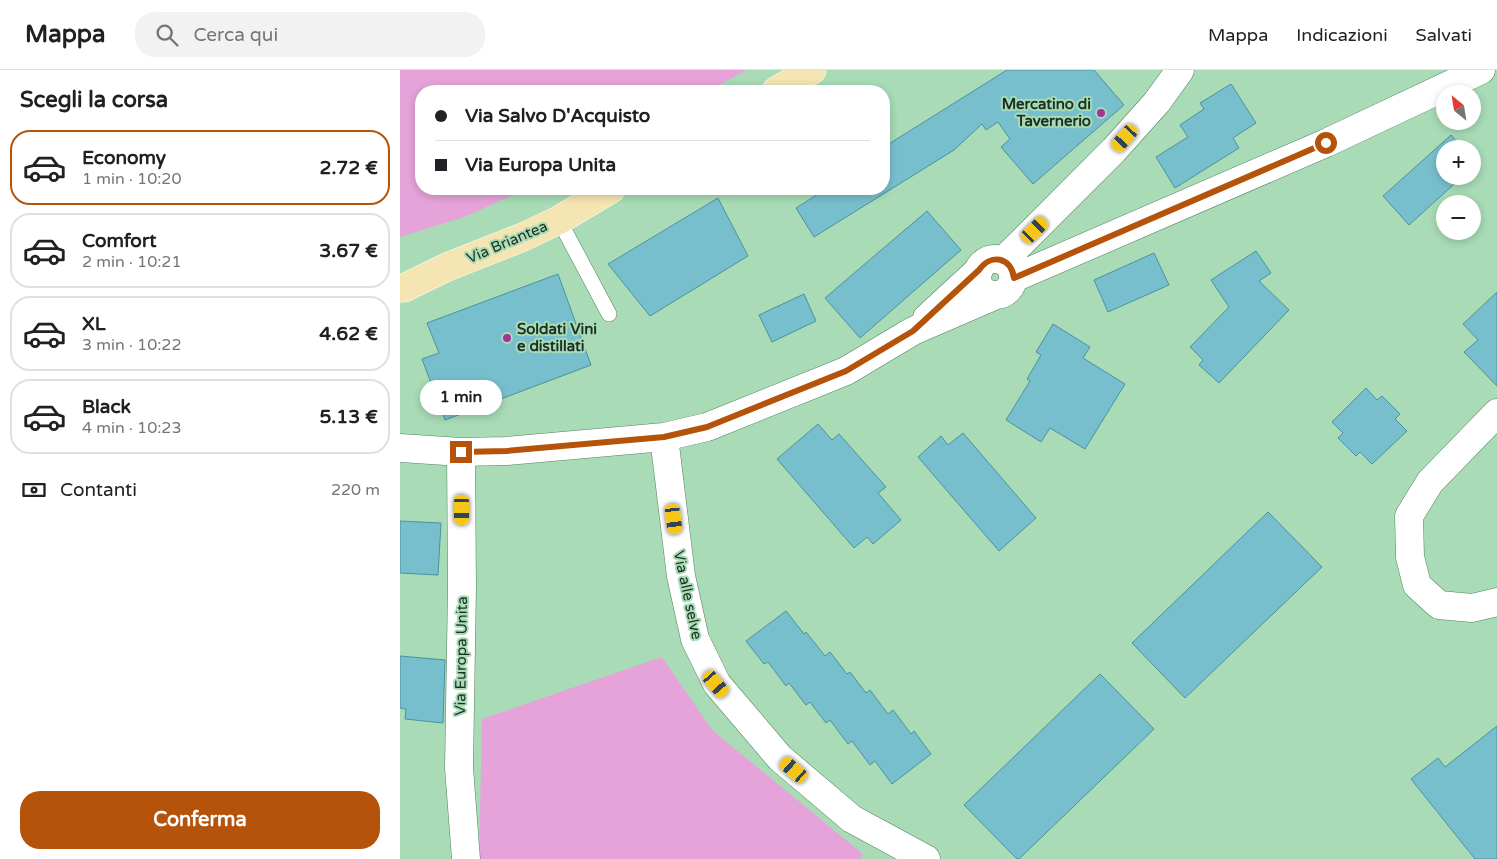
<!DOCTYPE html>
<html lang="it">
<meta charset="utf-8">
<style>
body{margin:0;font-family:"Varela Round",sans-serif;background:#f2f2f2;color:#202124;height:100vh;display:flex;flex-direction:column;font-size:19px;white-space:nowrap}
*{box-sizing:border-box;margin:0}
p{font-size:16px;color:#757577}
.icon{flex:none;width:28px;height:28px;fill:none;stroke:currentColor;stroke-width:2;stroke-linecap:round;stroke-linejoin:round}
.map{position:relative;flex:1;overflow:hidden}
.drawer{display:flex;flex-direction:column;background:#fff;width:400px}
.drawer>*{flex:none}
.hud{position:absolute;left:15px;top:15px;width:475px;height:110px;border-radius:20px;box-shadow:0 2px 8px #0003;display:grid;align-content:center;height:110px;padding:0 20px;background:#fff}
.needle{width:32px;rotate:330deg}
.fabs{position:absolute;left:1036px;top:15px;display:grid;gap:10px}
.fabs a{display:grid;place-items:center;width:45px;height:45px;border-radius:50%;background:#fff;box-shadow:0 2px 8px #0003;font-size:25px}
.end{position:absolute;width:22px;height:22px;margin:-11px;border:6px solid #b45309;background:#fff;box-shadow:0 0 0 2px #fff}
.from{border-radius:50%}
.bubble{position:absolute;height:35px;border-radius:18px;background:#fff;box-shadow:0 2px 8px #0003;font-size:16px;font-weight:800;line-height:35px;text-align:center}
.car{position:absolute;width:15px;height:30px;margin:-15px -8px;border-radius:6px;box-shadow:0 0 4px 1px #0007;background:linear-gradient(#f5c518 24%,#345 0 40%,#f5c518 0 76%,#345 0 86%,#f5c518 0)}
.hud b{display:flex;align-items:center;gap:18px;height:48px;font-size:19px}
.hud b+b{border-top:1px solid #e0e0e0}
.hud i{width:12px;height:12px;background:#202124}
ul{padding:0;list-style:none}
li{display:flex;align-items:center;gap:15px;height:75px;margin:0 10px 8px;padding:0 10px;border:2px solid #e0e0e0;border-radius:20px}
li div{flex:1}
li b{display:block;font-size:19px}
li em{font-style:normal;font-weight:800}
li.on{border-color:#b45309}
li>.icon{width:45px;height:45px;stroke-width:1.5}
h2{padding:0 20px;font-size:22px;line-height:60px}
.pay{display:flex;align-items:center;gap:12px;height:55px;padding:0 20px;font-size:19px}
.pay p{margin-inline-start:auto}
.action{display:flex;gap:10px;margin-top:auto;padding:10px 20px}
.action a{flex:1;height:58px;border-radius:20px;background:#b45309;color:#fff;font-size:20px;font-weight:800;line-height:58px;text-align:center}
header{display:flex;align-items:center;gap:30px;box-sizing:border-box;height:70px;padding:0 25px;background:#fff;border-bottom:1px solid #e0e0e0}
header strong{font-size:24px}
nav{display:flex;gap:28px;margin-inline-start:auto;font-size:18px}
.search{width:350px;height:45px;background:#f2f2f2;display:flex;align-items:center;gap:12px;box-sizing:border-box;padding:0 18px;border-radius:20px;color:#757577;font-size:19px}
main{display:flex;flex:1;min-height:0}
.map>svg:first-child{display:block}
</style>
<header>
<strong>Mappa</strong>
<div class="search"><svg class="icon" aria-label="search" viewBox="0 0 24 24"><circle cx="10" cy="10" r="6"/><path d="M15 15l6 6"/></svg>Cerca qui</div>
<nav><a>Mappa</a><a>Indicazioni</a><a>Salvati</a></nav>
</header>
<main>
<section class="drawer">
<h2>Scegli la corsa</h2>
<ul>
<li class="on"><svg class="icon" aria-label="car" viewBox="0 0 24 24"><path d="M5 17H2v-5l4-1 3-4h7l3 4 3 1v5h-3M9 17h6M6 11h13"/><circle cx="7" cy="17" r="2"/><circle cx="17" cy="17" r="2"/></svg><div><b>Economy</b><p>1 min · 10:20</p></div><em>2.72 €</em></li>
<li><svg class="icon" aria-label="car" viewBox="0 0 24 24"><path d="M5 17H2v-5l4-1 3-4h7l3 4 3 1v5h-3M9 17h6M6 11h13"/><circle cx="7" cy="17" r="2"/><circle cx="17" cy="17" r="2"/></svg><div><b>Comfort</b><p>2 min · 10:21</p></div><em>3.67 €</em></li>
<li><svg class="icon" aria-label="car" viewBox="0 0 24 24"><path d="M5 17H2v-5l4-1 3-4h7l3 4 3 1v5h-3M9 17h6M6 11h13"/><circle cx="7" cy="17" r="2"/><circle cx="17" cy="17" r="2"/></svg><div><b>XL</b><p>3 min · 10:22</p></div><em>4.62 €</em></li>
<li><svg class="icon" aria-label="car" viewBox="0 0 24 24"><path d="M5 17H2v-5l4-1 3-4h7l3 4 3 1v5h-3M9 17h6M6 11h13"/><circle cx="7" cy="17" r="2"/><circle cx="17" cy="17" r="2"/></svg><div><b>Black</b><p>4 min · 10:23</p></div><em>5.13 €</em></li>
</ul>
<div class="pay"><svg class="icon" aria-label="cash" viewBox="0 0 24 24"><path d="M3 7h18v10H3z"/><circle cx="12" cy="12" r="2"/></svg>Contanti<p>220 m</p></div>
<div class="action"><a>Conferma</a></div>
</section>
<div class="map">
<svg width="1097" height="789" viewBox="0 0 1097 789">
<rect width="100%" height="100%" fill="#a8dbb6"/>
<!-- green -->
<path fill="#e5a3da" d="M0 0H346L309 21H21V119H127L64 147 0 167Z
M262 587 312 660 463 784 460 789H79L82 649Z"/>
<!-- building -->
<path fill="#78bfce" stroke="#4b92a0" d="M607 0H694L724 35 633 114 601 77 610 69 598 52 586 60 582 54 554 80 414 167 396 138 426 119H484V77Z
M831 14 856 53 833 68 839 78 775 118 756 87 788 67 780 55 804 39 800 33Z
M1051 65 1063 79H1045V106H1063L1009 155 983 126Z
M318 128 348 186 250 246 208 194Z
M527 141 561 180 460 268 425 228Z
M856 181 871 203 859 211 889 240 819 313 799 295 803 290 790 277 829 237 811 210Z
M754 183 769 215 708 242 694 210Z
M158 204 191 295 45 350 22 289 39 283 27 253Z
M1097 222V316L1064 282 1078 270 1063 254Z
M404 224 416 251 372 272 359 245Z
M653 254 690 277 683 288 725 314 685 379 650 358 641 372 606 350 630 311 627 309 641 285 636 282Z
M966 318 977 330 982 326 1000 344 995 349 1007 361 972 394 960 382 956 386 938 368 943 363 932 352Z
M418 354 432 370 439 364 486 417 478 423 501 450 473 474 467 467 454 478 377 389Z
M563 363 636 448 599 481 518 387 541 366 548 375Z
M868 442 922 497 785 628 732 573Z
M0 451 41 453 38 505 0 503Z
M386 541 404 564 406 562 425 586 430 582 447 604 450 602 466 623 470 620 488 644 493 640 511 664 514 661 531 684 492 714 475 691 470 695 452 671 448 674 430 650 426 653 410 632 406 635 389 613 386 616 368 592 364 594 346 571Z
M0 586 45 590 43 653 5 649 6 639 0 638Z
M700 604 754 659 619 789H617L564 735Z
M1097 656V789H1075L1011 709 1038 688 1045 697Z"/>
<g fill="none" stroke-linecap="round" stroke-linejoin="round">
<defs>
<path id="service" d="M159 150 209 244"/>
<path id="minor" d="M577 207a18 18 0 1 1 36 0a18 18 0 1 1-36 0Z
M603 191 714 80 757 32 780 0
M614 208 926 73 1081 0
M527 248 579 200
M1097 343 1030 412 1009 446 1010 487 1017 515 1039 535 1072 538 1097 532
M264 367 281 506 295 569 317 614 380 688 452 749 526 789
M0 378 61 382 106 381 264 367 307 357 446 301 513 261 594 226
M61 382 62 517 59 698 66 789"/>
<path id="primary" d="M376 21 412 0
M0 218H4L47 197 123 167 159 150 211 119"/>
</defs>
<!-- service casing -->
<use href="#service" stroke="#52815f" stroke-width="16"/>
<!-- minor casing -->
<use href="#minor" stroke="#52815f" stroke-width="29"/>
<!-- primary casing -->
<use href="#primary" stroke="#fff" stroke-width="29"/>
<!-- service -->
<use href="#service" stroke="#fff" stroke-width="15"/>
<!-- minor -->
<use href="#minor" stroke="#fff" stroke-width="28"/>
<!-- primary -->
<use href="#primary" stroke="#f5e5b3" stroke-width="28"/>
</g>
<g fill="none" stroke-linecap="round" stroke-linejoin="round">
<!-- route -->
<path stroke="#b45309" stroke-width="6" d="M61 382 106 381 264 367 307 357 446 301 513 261 579 200C591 183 611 187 614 208L926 73"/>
</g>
<!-- markers -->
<g fill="#a13595" stroke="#a8dbb6" stroke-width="2">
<circle cx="701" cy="43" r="5"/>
<circle cx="107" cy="268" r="5"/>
</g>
<g text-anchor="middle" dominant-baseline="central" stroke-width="4" stroke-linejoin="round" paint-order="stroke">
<!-- poi labels -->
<g font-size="15" font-weight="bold" fill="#1c3022" stroke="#a8dbb6" text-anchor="end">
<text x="691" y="34">Mercatino di<tspan x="691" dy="17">Tavernerio</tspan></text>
<text x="117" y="259" text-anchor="start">Soldati Vini<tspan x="117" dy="17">e distillati</tspan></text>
</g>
<!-- street labels -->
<g font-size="15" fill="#1c3022" stroke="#a8dbb6">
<text transform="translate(107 172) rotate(-23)">Via Briantea</text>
<text transform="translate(288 525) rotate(78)">Via alle selve</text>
<text transform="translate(61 586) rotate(-89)">Via Europa Unita</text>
</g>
</g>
</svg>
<div class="fabs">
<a><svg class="needle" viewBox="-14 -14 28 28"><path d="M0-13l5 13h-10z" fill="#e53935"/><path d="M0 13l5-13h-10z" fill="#757577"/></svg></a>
<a>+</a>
<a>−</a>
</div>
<i class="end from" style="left:926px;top:73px"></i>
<i class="end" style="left:61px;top:382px"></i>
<div class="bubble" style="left:20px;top:310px;width:82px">1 min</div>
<i class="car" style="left:725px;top:68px;rotate:222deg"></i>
<i class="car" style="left:635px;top:160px;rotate:45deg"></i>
<i class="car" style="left:62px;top:440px;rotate:180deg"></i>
<i class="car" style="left:274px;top:449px;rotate:173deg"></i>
<i class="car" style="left:316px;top:614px;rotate:139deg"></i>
<i class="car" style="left:394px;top:700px;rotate:311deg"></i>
<div class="hud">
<b><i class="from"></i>Via Salvo D'Acquisto</b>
<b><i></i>Via Europa Unita</b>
</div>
</div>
</main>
